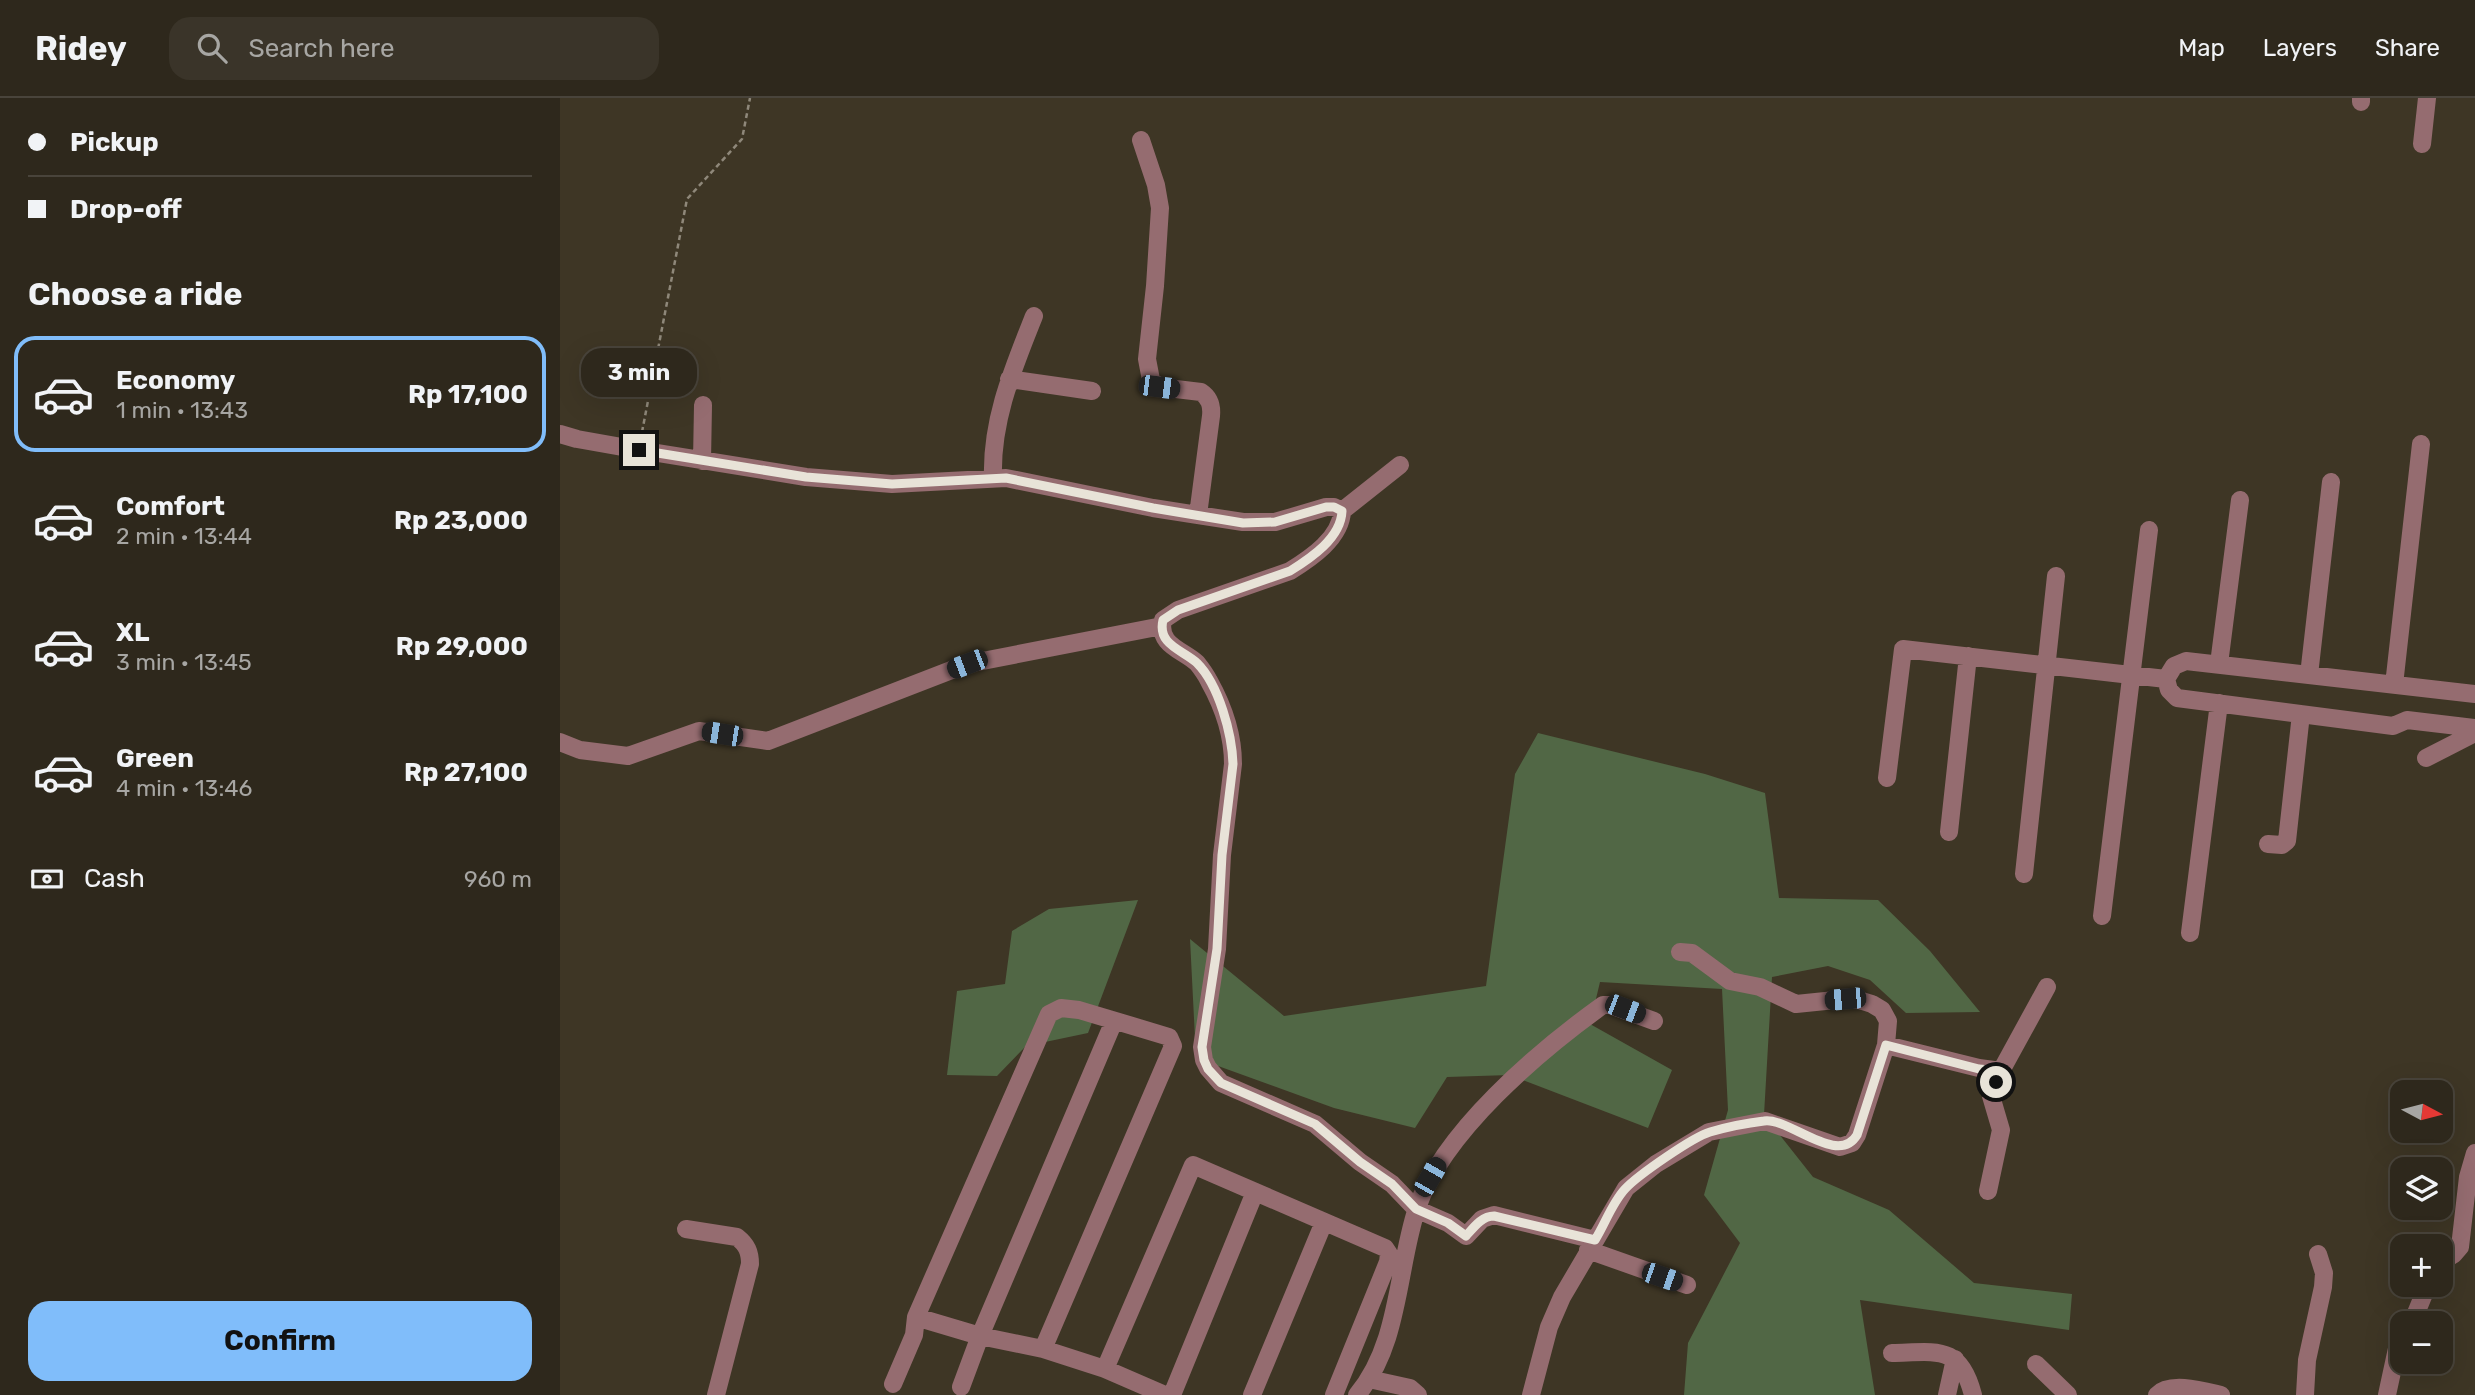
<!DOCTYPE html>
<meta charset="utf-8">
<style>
body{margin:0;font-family:Rubik,sans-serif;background:#3a3429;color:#f1f3f6;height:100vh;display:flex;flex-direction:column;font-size:26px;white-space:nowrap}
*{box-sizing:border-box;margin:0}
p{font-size:23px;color:#a7a6a3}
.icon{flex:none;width:38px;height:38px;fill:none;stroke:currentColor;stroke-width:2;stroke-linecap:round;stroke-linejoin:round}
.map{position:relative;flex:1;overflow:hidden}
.details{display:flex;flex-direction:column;background:#2e281c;width:560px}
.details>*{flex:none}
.top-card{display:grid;align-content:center;height:154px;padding:0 28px;background:#2e281c}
.needle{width:46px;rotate:97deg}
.buttons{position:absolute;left:1830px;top:982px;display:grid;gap:14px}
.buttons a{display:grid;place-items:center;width:63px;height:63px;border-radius:14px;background:#2e281c;box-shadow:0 7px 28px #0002,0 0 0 2px #49443b;font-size:35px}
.end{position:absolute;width:32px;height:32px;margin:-16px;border:9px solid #e8e3d8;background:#111;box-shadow:0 0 0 4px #111}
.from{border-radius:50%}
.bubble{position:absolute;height:49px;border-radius:21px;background:#2e281c;box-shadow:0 7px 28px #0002,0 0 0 2px #49443b;font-size:23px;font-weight:700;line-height:49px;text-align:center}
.car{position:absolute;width:21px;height:42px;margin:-21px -10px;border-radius:9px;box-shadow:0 0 5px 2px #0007;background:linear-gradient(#222 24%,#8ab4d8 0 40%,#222 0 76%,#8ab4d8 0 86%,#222 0)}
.top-card b{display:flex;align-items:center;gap:24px;height:66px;font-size:26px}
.top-card b+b{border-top:2px solid #49443b}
.top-card i{width:18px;height:18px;background:#f1f3f6}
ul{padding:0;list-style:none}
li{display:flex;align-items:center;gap:21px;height:116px;margin:0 14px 10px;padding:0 14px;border:4px solid transparent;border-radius:21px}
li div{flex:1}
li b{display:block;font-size:26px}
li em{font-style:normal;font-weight:700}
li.current{border-color:#80bdfa}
li>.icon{width:63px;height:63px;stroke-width:1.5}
h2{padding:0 28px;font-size:32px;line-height:84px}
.pay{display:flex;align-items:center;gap:18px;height:77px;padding:0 28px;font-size:26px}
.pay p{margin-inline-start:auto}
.button{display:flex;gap:14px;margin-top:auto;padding:14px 28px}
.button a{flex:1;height:80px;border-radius:21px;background:#80bdfa;color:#111;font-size:28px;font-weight:700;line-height:80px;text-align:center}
header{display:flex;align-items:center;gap:42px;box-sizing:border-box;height:98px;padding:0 35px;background:#2e281c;border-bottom:2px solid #49443b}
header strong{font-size:33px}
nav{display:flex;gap:38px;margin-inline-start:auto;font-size:24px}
.search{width:490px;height:63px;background:#3a3429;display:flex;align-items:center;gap:18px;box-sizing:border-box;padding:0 24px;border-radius:21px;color:#a7a6a3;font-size:26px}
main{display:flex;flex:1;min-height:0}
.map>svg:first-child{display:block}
</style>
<header>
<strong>Ridey</strong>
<div class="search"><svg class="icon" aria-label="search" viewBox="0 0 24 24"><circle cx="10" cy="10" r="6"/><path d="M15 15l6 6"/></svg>Search here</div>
<nav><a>Map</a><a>Layers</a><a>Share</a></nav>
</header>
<main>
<section class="details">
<div class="top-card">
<b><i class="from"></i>Pickup</b>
<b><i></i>Drop-off</b>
</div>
<h2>Choose a ride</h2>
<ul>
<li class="current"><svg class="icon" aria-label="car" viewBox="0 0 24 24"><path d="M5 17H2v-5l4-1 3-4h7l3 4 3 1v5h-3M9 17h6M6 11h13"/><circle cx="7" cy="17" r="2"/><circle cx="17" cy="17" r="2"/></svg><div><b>Economy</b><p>1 min · 13:43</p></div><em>Rp 17,100</em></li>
<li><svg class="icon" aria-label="car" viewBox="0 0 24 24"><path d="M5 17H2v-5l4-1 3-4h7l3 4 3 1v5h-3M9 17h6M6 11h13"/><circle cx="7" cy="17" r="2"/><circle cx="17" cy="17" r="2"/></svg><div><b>Comfort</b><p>2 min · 13:44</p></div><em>Rp 23,000</em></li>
<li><svg class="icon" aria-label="car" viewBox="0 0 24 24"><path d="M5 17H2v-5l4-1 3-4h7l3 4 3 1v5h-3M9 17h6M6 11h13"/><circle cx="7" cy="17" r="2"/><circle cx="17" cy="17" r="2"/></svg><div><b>XL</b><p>3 min · 13:45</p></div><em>Rp 29,000</em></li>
<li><svg class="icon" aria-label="car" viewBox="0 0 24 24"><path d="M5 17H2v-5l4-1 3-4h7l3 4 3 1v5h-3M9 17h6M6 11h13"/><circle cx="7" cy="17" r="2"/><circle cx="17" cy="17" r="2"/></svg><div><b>Green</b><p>4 min · 13:46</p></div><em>Rp 27,100</em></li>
</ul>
<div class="pay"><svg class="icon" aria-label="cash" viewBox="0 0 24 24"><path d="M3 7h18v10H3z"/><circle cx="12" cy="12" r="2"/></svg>Cash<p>960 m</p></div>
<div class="button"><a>Confirm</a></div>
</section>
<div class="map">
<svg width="1915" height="1297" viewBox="0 0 1915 1297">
<rect width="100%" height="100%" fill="#3e3625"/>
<!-- forest -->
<path fill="#516745" d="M978 635 1145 676 1205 695 1219 800 1318 802 1370 853 1420 914 1346 915 1310 882 1268 868 1212 879 1204 1017 1253 1079 1329 1112 1414 1185 1512 1196 1509 1232 1300 1202 1315 1297H1124L1128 1245 1180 1145 1144 1097 1168 1012 1162 891 1040 884 1030 926 1112 972 1088 1030 950 977 887 979 855 1030 774 1010 636 960 630 841 724 918 926 888 955 676Z
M578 802 528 935 466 948 437 978 387 977 397 893 445 886 452 833 489 811Z"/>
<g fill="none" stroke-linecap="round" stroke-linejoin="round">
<!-- path -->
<path stroke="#8f887a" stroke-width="2.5" stroke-dasharray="5 3.5" stroke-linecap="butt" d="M82 334 127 101 182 41 190 0"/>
<!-- minor -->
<path stroke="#956c70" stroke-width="18" d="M1801 4V0
M581 42 596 87 600 110 595 188 587 261 591 282 599 289 641 294C650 300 652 308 651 318L638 417
M1862 46 1867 0
M449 281 532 293
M0 336 17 341 79 352 246 379 332 386 446 380 593 410 683 424H715L766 409H774L782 413 840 367
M142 363 143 307
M433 380C431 322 453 271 474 218
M782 413C781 440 751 460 730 473L618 512 603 522C597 547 623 552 637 565 641 570 646 577 649 583 663 608 673 637 673 666L662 757 657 851 642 949 644 962 648 970 661 985 755 1026 800 1064 832 1086 856 1111 888 1125 906 1138 922 1121 934 1117 1035 1142
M1659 566 1680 402
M1749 577 1771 384
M1834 587 1861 346
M1915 596 1626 563 1614 568 1606 581 1609 592 1617 600 1833 628 1847 622 1915 630
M0 644 20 652 68 658 139 633 208 643 407 566 602 528
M1866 660 1915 635
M1327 680 1343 551 1606 581
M1389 734 1408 558
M1708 746 1722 747 1727 743 1741 616
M1464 776 1496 478
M1542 818 1589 432
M1630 835 1659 605
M1120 854 1132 855 1170 883 1200 889 1236 906 1285 901 1299 902 1312 906 1322 912 1328 923 1326 947
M1428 1093 1441 1032 1431 998 1441 973
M126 1131 177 1139C187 1147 190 1154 190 1166L156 1297
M1028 1152 1127 1187
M1881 1164 1894 1156 1900 1149 1908 1079 1915 1055
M356 1219 420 1238 483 1251 545 1271 605 1297
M1852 1225 1868 1186
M1332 1255C1377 1254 1400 1246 1413 1297
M1476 1266 1508 1297
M545 1271 633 1067 825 1150 829 1156 828 1164 774 1297
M809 1281 850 1290 858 1297
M333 1286 354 1237 356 1219 489 916 501 910 519 912 609 939 613 948 483 1251
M401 1289 420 1238 554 923
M612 1297 695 1094
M692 1297 764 1124
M797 1297C840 1246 837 1170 857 1110 883 1034 979 953 1043 907H1050L1094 923
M971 1297 989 1229 1002 1199 1066 1090 1096 1066 1149 1034 1205 1023 1280 1049 1292 1045 1297 1037 1326 947 1419 970 1441 973 1487 889
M1387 1297 1395 1261
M1597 1297C1610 1283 1644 1293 1661 1297
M1745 1297 1747 1262 1763 1189 1764 1175 1758 1156
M1827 1297 1838 1246 1843 1240"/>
</g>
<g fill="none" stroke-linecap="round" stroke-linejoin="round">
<!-- route -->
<path stroke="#e8e3d8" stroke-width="9" d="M79 352 246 379 332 386 446 380 593 410 683 425 715 424 766 409H774L782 413C781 440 751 460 730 473L618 512 603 522C597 547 623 552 637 565 659 587 672 636 673 666L662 757 657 851 642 949 644 962 648 971 661 985 755 1026 800 1064 832 1086 856 1111 888 1125 906 1138C914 1129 922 1118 934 1118L1035 1142C1045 1126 1052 1105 1065 1091 1078 1077 1133 1039 1150 1034 1167 1029 1187 1025 1204 1023 1229 1019 1278 1069 1297 1037L1326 947 1419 971 1441 973 1436 984"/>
</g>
</svg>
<div class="buttons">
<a><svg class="needle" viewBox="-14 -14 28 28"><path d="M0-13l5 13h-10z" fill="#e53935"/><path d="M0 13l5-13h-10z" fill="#a7a6a3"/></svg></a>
<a><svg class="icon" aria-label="layers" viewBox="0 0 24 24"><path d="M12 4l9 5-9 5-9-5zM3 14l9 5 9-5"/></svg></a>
<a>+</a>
<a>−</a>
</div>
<i class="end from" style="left:1436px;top:984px"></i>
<i class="end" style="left:79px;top:352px"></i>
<div class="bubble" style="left:21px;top:250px;width:116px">3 min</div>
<i class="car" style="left:599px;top:289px;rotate:97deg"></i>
<i class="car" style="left:407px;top:566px;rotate:249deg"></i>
<i class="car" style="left:162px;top:636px;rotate:279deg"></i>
<i class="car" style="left:1285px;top:901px;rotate:265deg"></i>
<i class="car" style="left:1065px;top:911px;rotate:111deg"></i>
<i class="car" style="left:870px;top:1079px;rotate:30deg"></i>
<i class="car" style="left:1102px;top:1179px;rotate:109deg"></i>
</div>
</main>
